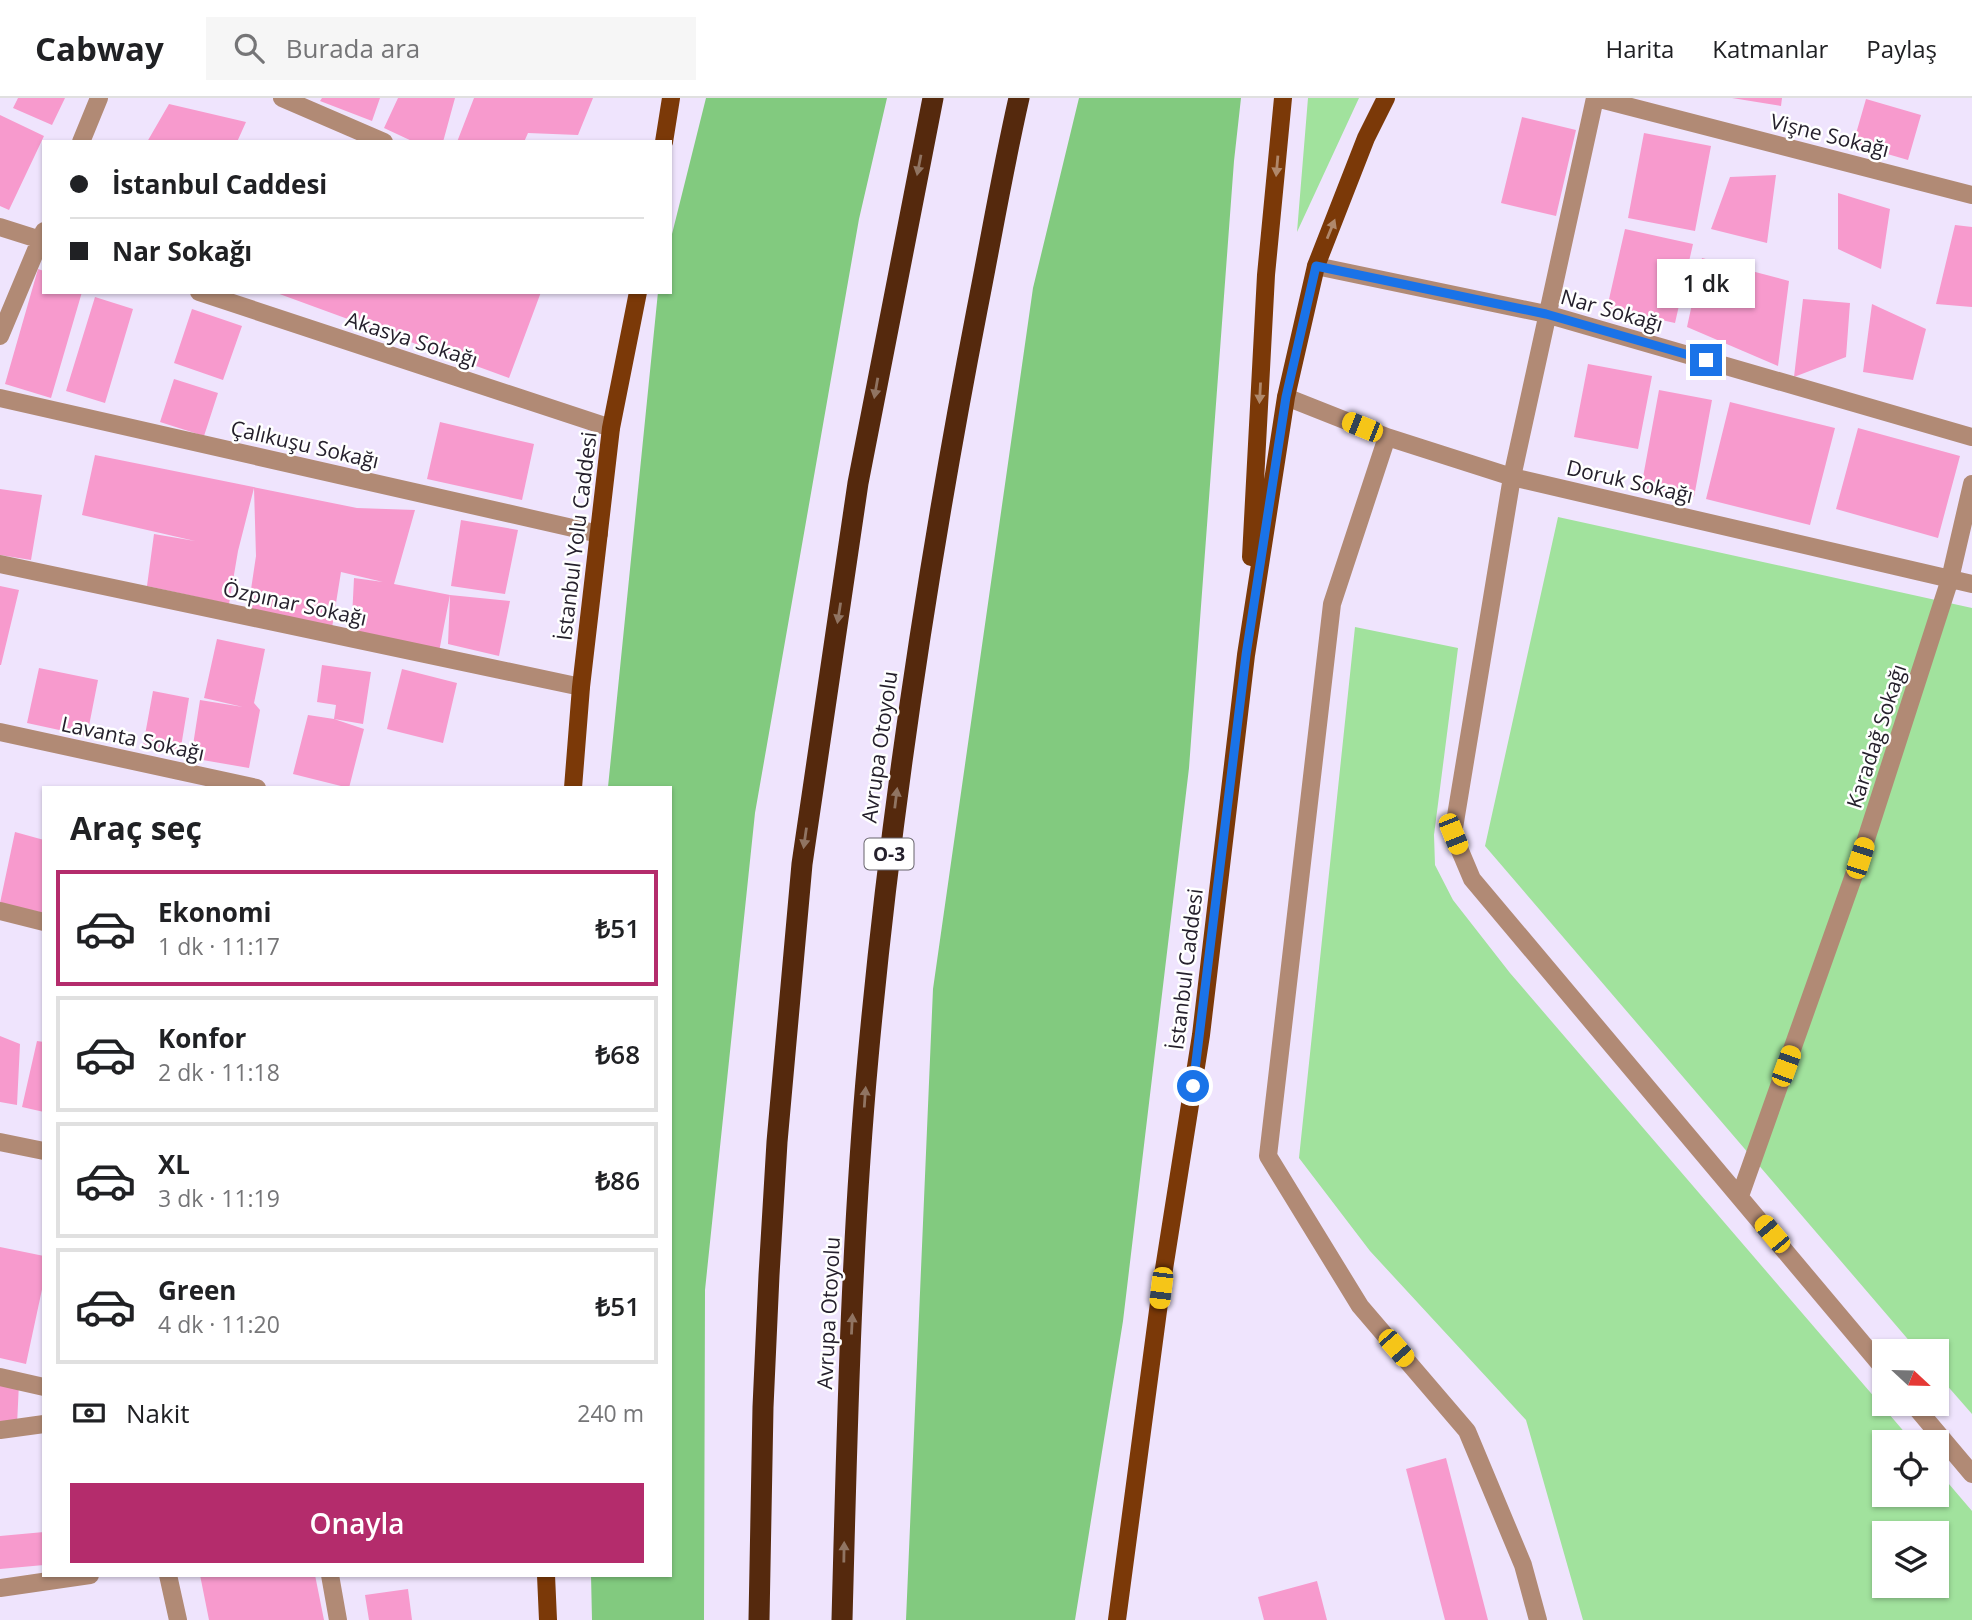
<!DOCTYPE html>
<html lang="tr">
<meta charset="utf-8">
<style>
body{margin:0;font-family:"Open Sans",sans-serif;background:#f6f6f6;color:#202124;height:100vh;display:flex;flex-direction:column;font-size:26px;white-space:nowrap}
*{box-sizing:border-box;margin:0}
p{font-size:23px;color:#757577}
.icon{flex:none;width:38px;height:38px;fill:none;stroke:currentColor;stroke-width:2;stroke-linecap:round;stroke-linejoin:round}
.map{position:relative;flex:1;overflow:hidden}
.details{position:absolute;left:42px;top:688px;width:630px;height:791px;display:flex;flex-direction:column;background:#fff;border-radius:0px;box-shadow:0 2px 5px #0004}
.details>*{flex:none}
.banner{position:absolute;left:42px;top:42px;width:630px;height:154px;border-radius:0px;box-shadow:0 2px 5px #0004;display:grid;align-content:center;height:154px;padding:0 28px;background:#fff}
.needle{width:46px;rotate:112deg}
.buttons{position:absolute;left:1872px;top:1241px;display:grid;gap:14px}
.buttons a{display:grid;place-items:center;width:77px;height:77px;border-radius:0px;background:#fff;box-shadow:0 2px 5px #0004;font-size:35px}
.end{position:absolute;width:32px;height:32px;margin:-16px;border:9px solid #1a73e8;background:#fff;box-shadow:0 0 0 4px #fff}
.from{border-radius:50%}
.bubble{position:absolute;height:49px;border-radius:0px;background:#fff;box-shadow:0 2px 5px #0004;font-size:23px;font-weight:600;line-height:49px;text-align:center}
.car{position:absolute;width:21px;height:42px;margin:-21px -10px;border-radius:9px;box-shadow:0 0 5px 2px #0007;background:linear-gradient(#f5c518 24%,#345 0 40%,#f5c518 0 76%,#345 0 86%,#f5c518 0)}
.banner b{display:flex;align-items:center;gap:24px;height:66px;font-size:26px}
.banner b+b{border-top:2px solid #e0e0e0}
.banner i{width:18px;height:18px;background:#202124}
ul{padding:0;list-style:none}
li{display:flex;align-items:center;gap:21px;height:116px;margin:0 14px 10px;padding:0 14px;border:4px solid #e0e0e0;border-radius:0px}
li div{flex:1}
li b{display:block;font-size:26px}
li em{font-style:normal;font-weight:600}
li.selected{border-color:#b42c6c}
li>.icon{width:63px;height:63px;stroke-width:1.5}
h2{padding:0 28px;font-size:32px;line-height:84px}
.pay{display:flex;align-items:center;gap:18px;height:77px;padding:0 28px;font-size:26px}
.pay p{margin-inline-start:auto}
.button{display:flex;gap:14px;margin-top:auto;padding:14px 28px}
.button a{flex:1;height:80px;border-radius:0px;background:#b42c6c;color:#fff;font-size:28px;font-weight:600;line-height:80px;text-align:center}
header{display:flex;align-items:center;gap:42px;box-sizing:border-box;height:98px;padding:0 35px;background:#fff;border-bottom:2px solid #e0e0e0}
header strong{font-size:33px}
nav{display:flex;gap:38px;margin-inline-start:auto;font-size:24px}
.search{width:490px;height:63px;background:#f6f6f6;display:flex;align-items:center;gap:18px;box-sizing:border-box;padding:0 24px;border-radius:0px;color:#757577;font-size:26px}
.map>svg:first-child{display:block}
</style>
<header>
<strong>Cabway</strong>
<div class="search"><svg class="icon" aria-label="search" viewBox="0 0 24 24"><circle cx="10" cy="10" r="6"/><path d="M15 15l6 6"/></svg>Burada ara</div>
<nav><a>Harita</a><a>Katmanlar</a><a>Paylaş</a></nav>
</header>
<div class="map">
<svg width="1972" height="1522" viewBox="0 0 1972 1522">
<rect width="100%" height="100%" fill="#efe4fd"/>
<!-- green -->
<path fill="#a1e29d" fill-rule="evenodd" d="M1308 0H1359L1297 134Z
M1558 419 1972 510V1316L1937 1276V1253H1918L1485 748Z
M1355 529 1458 550 1434 737 1435 767 1453 802 1510 875 1913 1344H1885V1396H1937V1372L1972 1413V1522H1583L1526 1322 1370 1153 1299 1060ZM1885 1435H1937V1488H1885Z"/>
<!-- forest -->
<path fill="#82ca7f" d="M706 0H887L859 121 755 715 705 1192 704 1522H592L591 1477H670V690L608 689 658 194H670V144Z
M1079 0H1241L1234 63 1189 670 1123 1223 1075 1522H906L933 891 1033 190Z"/>
<!-- building -->
<path fill="#f79acd" d="M18 0H65L52 27 13 10Z
M322 0H380L372 23 320 3Z
M398 0H455L443 44H414L384 30Z
M474 0H593L578 37 528 35 524 44H457Z
M1732 0H1782L1781 8Z
M1866 1 1921 17 1908 62 1853 46Z
M169 6 246 24 237 44H147Z
M0 17 44 38 9 112 0 108Z
M1522 19 1576 32 1556 118 1501 105Z
M1644 35 1711 48 1695 133 1628 120Z
M1776 77 1767 145 1711 131 1730 79Z
M1838 95 1890 111 1881 171 1838 151Z
M1955 127 1972 129V209L1936 206Z
M1625 131 1693 146 1675 225 1607 210Z
M1702 160 1789 183 1778 268 1687 229Z
M38 171 44 173V194H82L51 300 5 286Z
M274 194H541L509 280Z
M95 199 133 211 105 305 66 293Z
M1803 201 1850 205 1846 259 1794 279Z
M1872 206 1926 231 1913 282 1863 274Z
M192 211 242 228 223 282 174 265Z
M1588 266 1652 278 1638 351 1574 339Z
M174 281 218 295 204 338 160 324Z
M1659 292 1712 302 1694 399 1641 390Z
M1730 304 1835 330 1810 427 1706 401Z
M440 324 534 346 522 402 427 381Z
M1858 330 1960 358 1938 440 1836 411Z
M95 357 357 410 415 412 394 486 450 497 438 559 351 540 354 480 383 484 341 474 331 536 247 518 256 458 254 390 238 453 229 506 147 488 154 436 195 443 82 417Z
M0 391 42 397 31 462 0 457Z
M461 422 518 432 505 496 451 488Z
M0 488 19 492 1 567H0Z
M450 497 510 503 499 558 448 546Z
M217 541 265 551 254 605 260 612 249 670 191 660 200 602 243 609 204 600Z
M322 567 371 574 363 626 334 621 336 607 317 604Z
M39 570 98 582 87 638 27 625Z
M402 571 457 585 443 645 387 631Z
M153 593 189 600 180 655 143 648Z
M308 617 334 621 364 631 349 690 293 676Z
M15 734 44 742V815L0 805Z
M0 938 20 946 17 1007 0 1004Z
M37 943 44 944V1014L22 1009Z
M0 1149 44 1158V1182L26 1266 0 1260Z
M0 1284 19 1285 17 1327 0 1326Z
M1446 1360 1488 1522H1445L1406 1371Z
M44 1434V1467L0 1471V1438Z
M200 1477H315L324 1522H209Z
M1317 1483 1327 1522H1264L1258 1499Z
M408 1491 412 1522H369L365 1497Z"/>
<g fill="none" stroke-linecap="round" stroke-linejoin="round">
<!-- minor -->
<path stroke="#b18a75" stroke-width="18" d="M282 0 384 44
M1595 0 1512 379 1453 736 1472 781 1885 1272
M1596 0 1972 97
M81 44 99 0
M0 129 44 143
M1316 168 1546 216 1972 339
M199 194 611 330
M0 238 44 133
M1286 299 1387 339 1512 379 1972 486
M0 300 599 436
M1387 339 1332 506 1268 1058 1360 1208 1467 1333 1523 1467 1538 1522
M0 466 581 589
M0 634 257 690
M0 813 44 824
M0 1044 44 1053
M1740 1098 1860 760 1950 481 1972 386
M0 1279 44 1289
M1913 1306 1972 1376
M0 1332 44 1326
M168 1477 178 1522
M330 1477 338 1522
M0 1490 90 1477"/>
<!-- primary -->
<path stroke="#7b3908" stroke-width="18" d="M664 44 671 0
M1251 459 1266 177 1283 0
M573 690 581 589 611 330 638 194
M546 1477 548 1522
M1117 1522 1161 1190 1201 937 1246 557 1286 299 1316 168 1366 40 1386 0"/>
<!-- motorway -->
<path stroke="#55290d" stroke-width="21" d="M759 1522 763 1309 769 1177 777 1044 802 766 858 385 933 0
M842 1522C847 1335 851 1146 868 960 891 708 929 460 977 212 991 141 1003 70 1019 0"/>
</g>
<!-- one-way arrows -->
<defs><path id="oneway-solid" d="M-6-.8H1V-3.2L6.5 0L1 3.2V.8H-6Z" transform="scale(1.75)"/></defs>
<g fill="#907462">
<use href="#oneway-solid" transform="translate(919 67) rotate(101)"/>
<use href="#oneway-solid" transform="translate(876 290) rotate(100)"/>
<use href="#oneway-solid" transform="translate(839 515) rotate(99)"/>
<use href="#oneway-solid" transform="translate(896 700) rotate(-83)"/>
<use href="#oneway-solid" transform="translate(805 740) rotate(98)"/>
<use href="#oneway-solid" transform="translate(865 999) rotate(-86)"/>
<use href="#oneway-solid" transform="translate(852 1226) rotate(-87)"/>
<use href="#oneway-solid" transform="translate(844 1454) rotate(-89)"/>
</g>
<g fill="#b0886b">
<use href="#oneway-solid" transform="translate(1277 68) rotate(95)"/>
<use href="#oneway-solid" transform="translate(1331 131) rotate(-68)"/>
<use href="#oneway-solid" transform="translate(1260 295) rotate(93)"/>
</g>
<g fill="none" stroke-linecap="round" stroke-linejoin="round">
<!-- route -->
<path stroke="#1a73e8" stroke-width="9" d="M1193 988 1246 557 1286 299 1316 168 1546 216 1706 262"/>
</g>
<g text-anchor="middle" dominant-baseline="central" stroke-width="5" stroke-linejoin="round" paint-order="stroke">
<!-- shield labels -->
<rect fill="#fff" stroke="#66636b" stroke-width="2" x="864.5" y="740.5" width="49" height="31" rx="5"/>
<g font-size="19" font-weight="bold" fill="#25202c">
<text x="889" y="756">O-3</text>
</g>
<!-- street labels -->
<g font-size="21" fill="#25202c" stroke="#fff">
<text transform="translate(1830 37) rotate(14)">Vişne Sokağı</text>
<text transform="translate(1612 212) rotate(16)">Nar Sokağı</text>
<text transform="translate(412 241) rotate(18)">Akasya Sokağı</text>
<text transform="translate(305 346) rotate(13)">Çalıkuşu Sokağı</text>
<text transform="translate(1630 383) rotate(13)">Doruk Sokağı</text>
<text transform="translate(576 438) rotate(-83)">İstanbul Yolu Caddesi</text>
<text transform="translate(295 505) rotate(12)">Özpınar Sokağı</text>
<text transform="translate(1876 638) rotate(-72)">Karadağ Sokağı</text>
<text transform="translate(133 640) rotate(12)">Lavanta Sokağı</text>
<text transform="translate(879 649) rotate(-82)">Avrupa Otoyolu</text>
<text transform="translate(1185 871) rotate(-83)">İstanbul Caddesi</text>
<text transform="translate(828 1215) rotate(-87)">Avrupa Otoyolu</text>
</g>
</g>
</svg>
<div class="buttons">
<a><svg class="needle" viewBox="-14 -14 28 28"><path d="M0-13l5 13h-10z" fill="#e53935"/><path d="M0 13l5-13h-10z" fill="#757577"/></svg></a>
<a><svg class="icon" aria-label="locate" viewBox="0 0 24 24"><circle cx="12" cy="12" r="6"/><path d="M12 2v4M12 18v4M2 12h4M18 12h4"/></svg></a>
<a><svg class="icon" aria-label="layers" viewBox="0 0 24 24"><path d="M12 4l9 5-9 5-9-5zM3 14l9 5 9-5"/></svg></a>
</div>
<i class="end from" style="left:1193px;top:988px"></i>
<i class="end" style="left:1706px;top:262px"></i>
<div class="bubble" style="left:1657px;top:161px;width:98px">1 dk</div>
<i class="car" style="left:1362px;top:329px;rotate:292deg"></i>
<i class="car" style="left:1453px;top:736px;rotate:158deg"></i>
<i class="car" style="left:1860px;top:760px;rotate:18deg"></i>
<i class="car" style="left:1786px;top:968px;rotate:20deg"></i>
<i class="car" style="left:1772px;top:1136px;rotate:320deg"></i>
<i class="car" style="left:1161px;top:1190px;rotate:187deg"></i>
<i class="car" style="left:1396px;top:1250px;rotate:139deg"></i>
<div class="banner">
<b><i class="from"></i>İstanbul Caddesi</b>
<b><i></i>Nar Sokağı</b>
</div>
<section class="details">
<h2>Araç seç</h2>
<ul>
<li class="selected"><svg class="icon" aria-label="car" viewBox="0 0 24 24"><path d="M5 17H2v-5l4-1 3-4h7l3 4 3 1v5h-3M9 17h6M6 11h13"/><circle cx="7" cy="17" r="2"/><circle cx="17" cy="17" r="2"/></svg><div><b>Ekonomi</b><p>1 dk · 11:17</p></div><em>₺51</em></li>
<li><svg class="icon" aria-label="car" viewBox="0 0 24 24"><path d="M5 17H2v-5l4-1 3-4h7l3 4 3 1v5h-3M9 17h6M6 11h13"/><circle cx="7" cy="17" r="2"/><circle cx="17" cy="17" r="2"/></svg><div><b>Konfor</b><p>2 dk · 11:18</p></div><em>₺68</em></li>
<li><svg class="icon" aria-label="car" viewBox="0 0 24 24"><path d="M5 17H2v-5l4-1 3-4h7l3 4 3 1v5h-3M9 17h6M6 11h13"/><circle cx="7" cy="17" r="2"/><circle cx="17" cy="17" r="2"/></svg><div><b>XL</b><p>3 dk · 11:19</p></div><em>₺86</em></li>
<li><svg class="icon" aria-label="car" viewBox="0 0 24 24"><path d="M5 17H2v-5l4-1 3-4h7l3 4 3 1v5h-3M9 17h6M6 11h13"/><circle cx="7" cy="17" r="2"/><circle cx="17" cy="17" r="2"/></svg><div><b>Green</b><p>4 dk · 11:20</p></div><em>₺51</em></li>
</ul>
<div class="pay"><svg class="icon" aria-label="cash" viewBox="0 0 24 24"><path d="M3 7h18v10H3z"/><circle cx="12" cy="12" r="2"/></svg>Nakit<p>240 m</p></div>
<div class="button"><a>Onayla</a></div>
</section>
</div>
